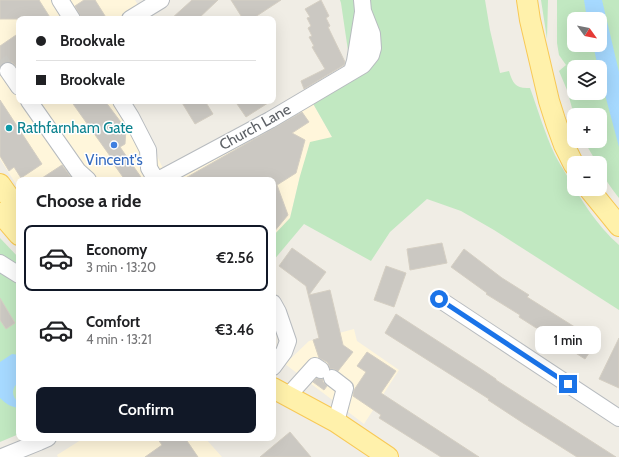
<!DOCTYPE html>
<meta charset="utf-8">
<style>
body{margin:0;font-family:Cabin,sans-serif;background:#f6f6f6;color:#202124;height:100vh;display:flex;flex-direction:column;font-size:15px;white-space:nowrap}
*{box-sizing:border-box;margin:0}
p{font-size:13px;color:#757577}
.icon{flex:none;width:22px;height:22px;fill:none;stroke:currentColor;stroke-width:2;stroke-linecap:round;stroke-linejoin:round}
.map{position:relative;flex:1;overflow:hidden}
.panel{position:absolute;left:16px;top:177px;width:260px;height:264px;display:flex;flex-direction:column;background:#fff;border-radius:8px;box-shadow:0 4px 16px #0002}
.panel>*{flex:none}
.hud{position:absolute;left:16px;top:16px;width:260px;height:88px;border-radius:8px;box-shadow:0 4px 16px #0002;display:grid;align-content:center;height:88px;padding:0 20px;background:#fff}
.needle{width:26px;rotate:123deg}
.controls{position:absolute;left:567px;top:12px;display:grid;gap:8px}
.controls a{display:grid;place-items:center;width:40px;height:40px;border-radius:8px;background:#fff;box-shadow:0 4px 16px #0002;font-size:20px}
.end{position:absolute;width:18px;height:18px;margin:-9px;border:5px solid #1a73e8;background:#fff;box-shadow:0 0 0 2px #fff}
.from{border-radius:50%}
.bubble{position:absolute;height:28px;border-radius:8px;background:#fff;box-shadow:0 4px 16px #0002;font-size:13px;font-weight:600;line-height:28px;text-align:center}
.hud b{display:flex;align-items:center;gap:14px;height:38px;font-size:15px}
.hud b+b{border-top:1px solid #e0e0e0}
.hud i{width:10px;height:10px;background:#202124}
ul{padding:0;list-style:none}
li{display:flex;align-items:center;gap:12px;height:66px;margin:0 8px 6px;padding:0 12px;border:2px solid transparent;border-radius:8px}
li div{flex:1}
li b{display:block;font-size:15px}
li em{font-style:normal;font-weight:600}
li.on{border-color:#111827}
li>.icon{width:36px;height:36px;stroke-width:1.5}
h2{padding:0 20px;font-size:18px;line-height:48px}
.primary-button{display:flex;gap:8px;margin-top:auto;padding:8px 20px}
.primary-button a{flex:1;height:46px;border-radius:8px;background:#111827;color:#fff;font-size:16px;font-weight:600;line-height:46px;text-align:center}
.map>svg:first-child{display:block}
</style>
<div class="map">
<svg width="619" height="457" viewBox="0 0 619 457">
<rect width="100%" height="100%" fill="#f0ede5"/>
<!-- commercial -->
<path fill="#fff6db" d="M0 0H135L146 19H19V101H131L168 179 311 100 332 137 300 176 290 218 273 236V180H19V189L0 159Z
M354 329 357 341 399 370 364 424 285 364 309 341Z
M84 438H205L222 457H58L57 455Z"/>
<!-- green -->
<path fill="#c1e8c1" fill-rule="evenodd" d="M340 0H485L490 30 500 73 509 71C513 84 516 89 530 88 538 110 545 134 555 155 558 161 562 167 566 174 580 198 597 226 619 245V310L494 230 461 211 427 199 390 232 371 261 304 224 273 261V236L290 218 300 176 310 142 332 137 311 100 352 78 341 3Z
M541 0H548L547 39Z
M557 0H619V198C612 189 600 174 600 163H597L584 141H600V115H574L567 90 559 71 566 65 559 55 557 43ZM574 19H600V45H574ZM574 67H600V93H574Z
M0 238 19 258V434L0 442Z"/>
<!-- water -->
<path fill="#a6d9ff" d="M584 0H602L619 72V147L600 76V67H598L593 45H600V19H587Z
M12 354 19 355V382C11 388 11 396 19 403V408C11 407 6 404 0 398V362Z"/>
<!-- building -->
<path fill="#cbc8c2" stroke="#d5cfc3" d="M0 0H39L51 19H0Z
M84 0H95L107 19H82L75 6Z
M192 0H218L198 19H171Z
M231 0H281L252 19H243Z
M321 0 329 16 326 18 330 26 328 27 345 62 344 65 304 89 301 81 325 69 312 47 314 46 309 37 312 36 308 28 311 26 307 18 310 17 305 9Z
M19 33V64L16 66 12 62H7L3 63 0 66V46Z
M0 100 42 164 21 178 14 167 9 171 0 156Z
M71 101H105L126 129 125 144 120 147 143 180H125L113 163H115Z
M181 101H205L213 114 195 124Z
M235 101H271L246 117Z
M302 112 309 122 292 133 305 140 296 173 277 185 288 215 273 233V180H182Z
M62 165 73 180H39Z
M442 243 447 263 410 270 407 249Z
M292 248 326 272 309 295 330 290 343 345 353 352 338 371 334 369H330L329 365 327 362 319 358 313 340 319 338 306 286 279 266Z
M464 249 502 278 529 295 527 297 597 341 585 359 519 317 520 315 486 294 487 293 451 267Z
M386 266 406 273 394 307 374 300Z
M0 298 15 323 6 329 0 320Z
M396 314 481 369 496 379V380L616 457H577L523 423 488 400 489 399 385 333Z
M619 338V388L599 379Z
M367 352 396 371 381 393 479 457H441L379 418 381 415 353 396 354 390 366 372 357 366Z
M317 378 320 379H323V382L327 386 324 390 313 382Z
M290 432 311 457H260Z
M157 438H185L198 457H145L162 445Z"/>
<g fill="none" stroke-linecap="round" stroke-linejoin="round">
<!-- minor-tunnel -->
<path stroke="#cbcac5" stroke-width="16" stroke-dasharray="16 8" stroke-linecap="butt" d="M0 60 8 71"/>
<defs>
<path id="minor" d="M60 0 72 19
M130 19 161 0
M8 71 19 87
M352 71 355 61 363 12
M29 101 78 171 88 180
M121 101 131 117 148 150 149 168 156 180
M158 180 270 120 363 65 371 55 373 48 372 34 363 11 362 0
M0 263 19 275
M439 299 619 418
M273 303 278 312 288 341 284 352 273 367
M332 378 345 388 336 422
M288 396 315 366 321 370
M2 457 39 442 48 438"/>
<path id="major" d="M527 0 530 20 549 101 556 123 564 145 574 165
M0 184 19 211
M589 189 619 226
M0 213 19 235
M273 388 336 422 388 457"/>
</defs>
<!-- minor casing -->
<use href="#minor" stroke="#b7bbbf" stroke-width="18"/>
<!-- major casing -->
<use href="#major" stroke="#f8c956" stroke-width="22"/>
<!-- minor -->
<use href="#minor" stroke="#fff" stroke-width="16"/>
<!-- major -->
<use href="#major" stroke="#fff1ab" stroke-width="20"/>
</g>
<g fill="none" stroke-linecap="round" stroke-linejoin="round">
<!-- route -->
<path stroke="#1a73e8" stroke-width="5" d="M439 299 568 384"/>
</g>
<!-- markers -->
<circle fill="#0f9aa8" stroke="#fff" stroke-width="1.5" cx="9" cy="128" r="4"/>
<circle fill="#3f7fe0" stroke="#fff" stroke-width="1.5" cx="114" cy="145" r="4"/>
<g text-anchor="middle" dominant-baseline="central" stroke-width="3" stroke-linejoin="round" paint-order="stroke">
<!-- street labels -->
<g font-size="15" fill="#5d6166" stroke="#fff">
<text transform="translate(255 127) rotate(-29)">Church Lane</text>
</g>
<!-- culture labels -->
<g font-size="15" fill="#0d838f" stroke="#fff" text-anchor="start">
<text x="17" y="128">Rathfarnham Gate</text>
</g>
<!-- shop labels -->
<g font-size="15" fill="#366cbe" stroke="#fff">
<text x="114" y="160">Vincent's</text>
</g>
</g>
</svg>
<div class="controls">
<a><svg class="needle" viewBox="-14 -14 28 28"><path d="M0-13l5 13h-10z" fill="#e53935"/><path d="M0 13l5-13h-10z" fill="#757577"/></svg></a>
<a><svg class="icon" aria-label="layers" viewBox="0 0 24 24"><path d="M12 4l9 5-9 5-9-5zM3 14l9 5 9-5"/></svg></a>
<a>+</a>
<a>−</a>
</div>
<i class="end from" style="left:439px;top:299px"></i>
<i class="end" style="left:568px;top:384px"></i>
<div class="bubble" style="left:535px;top:326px;width:66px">1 min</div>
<div class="hud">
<b><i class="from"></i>Brookvale</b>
<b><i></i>Brookvale</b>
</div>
<section class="panel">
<h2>Choose a ride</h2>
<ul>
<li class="on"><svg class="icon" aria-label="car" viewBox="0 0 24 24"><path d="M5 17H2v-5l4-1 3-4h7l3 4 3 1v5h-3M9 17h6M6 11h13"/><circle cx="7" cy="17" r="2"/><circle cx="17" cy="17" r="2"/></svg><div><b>Economy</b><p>3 min · 13:20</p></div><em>€2.56</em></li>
<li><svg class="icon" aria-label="car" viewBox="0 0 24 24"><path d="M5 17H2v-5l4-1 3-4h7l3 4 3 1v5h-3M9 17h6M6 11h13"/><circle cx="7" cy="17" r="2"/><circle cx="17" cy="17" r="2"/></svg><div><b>Comfort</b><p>4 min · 13:21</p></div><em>€3.46</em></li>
</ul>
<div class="primary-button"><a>Confirm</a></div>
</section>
</div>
